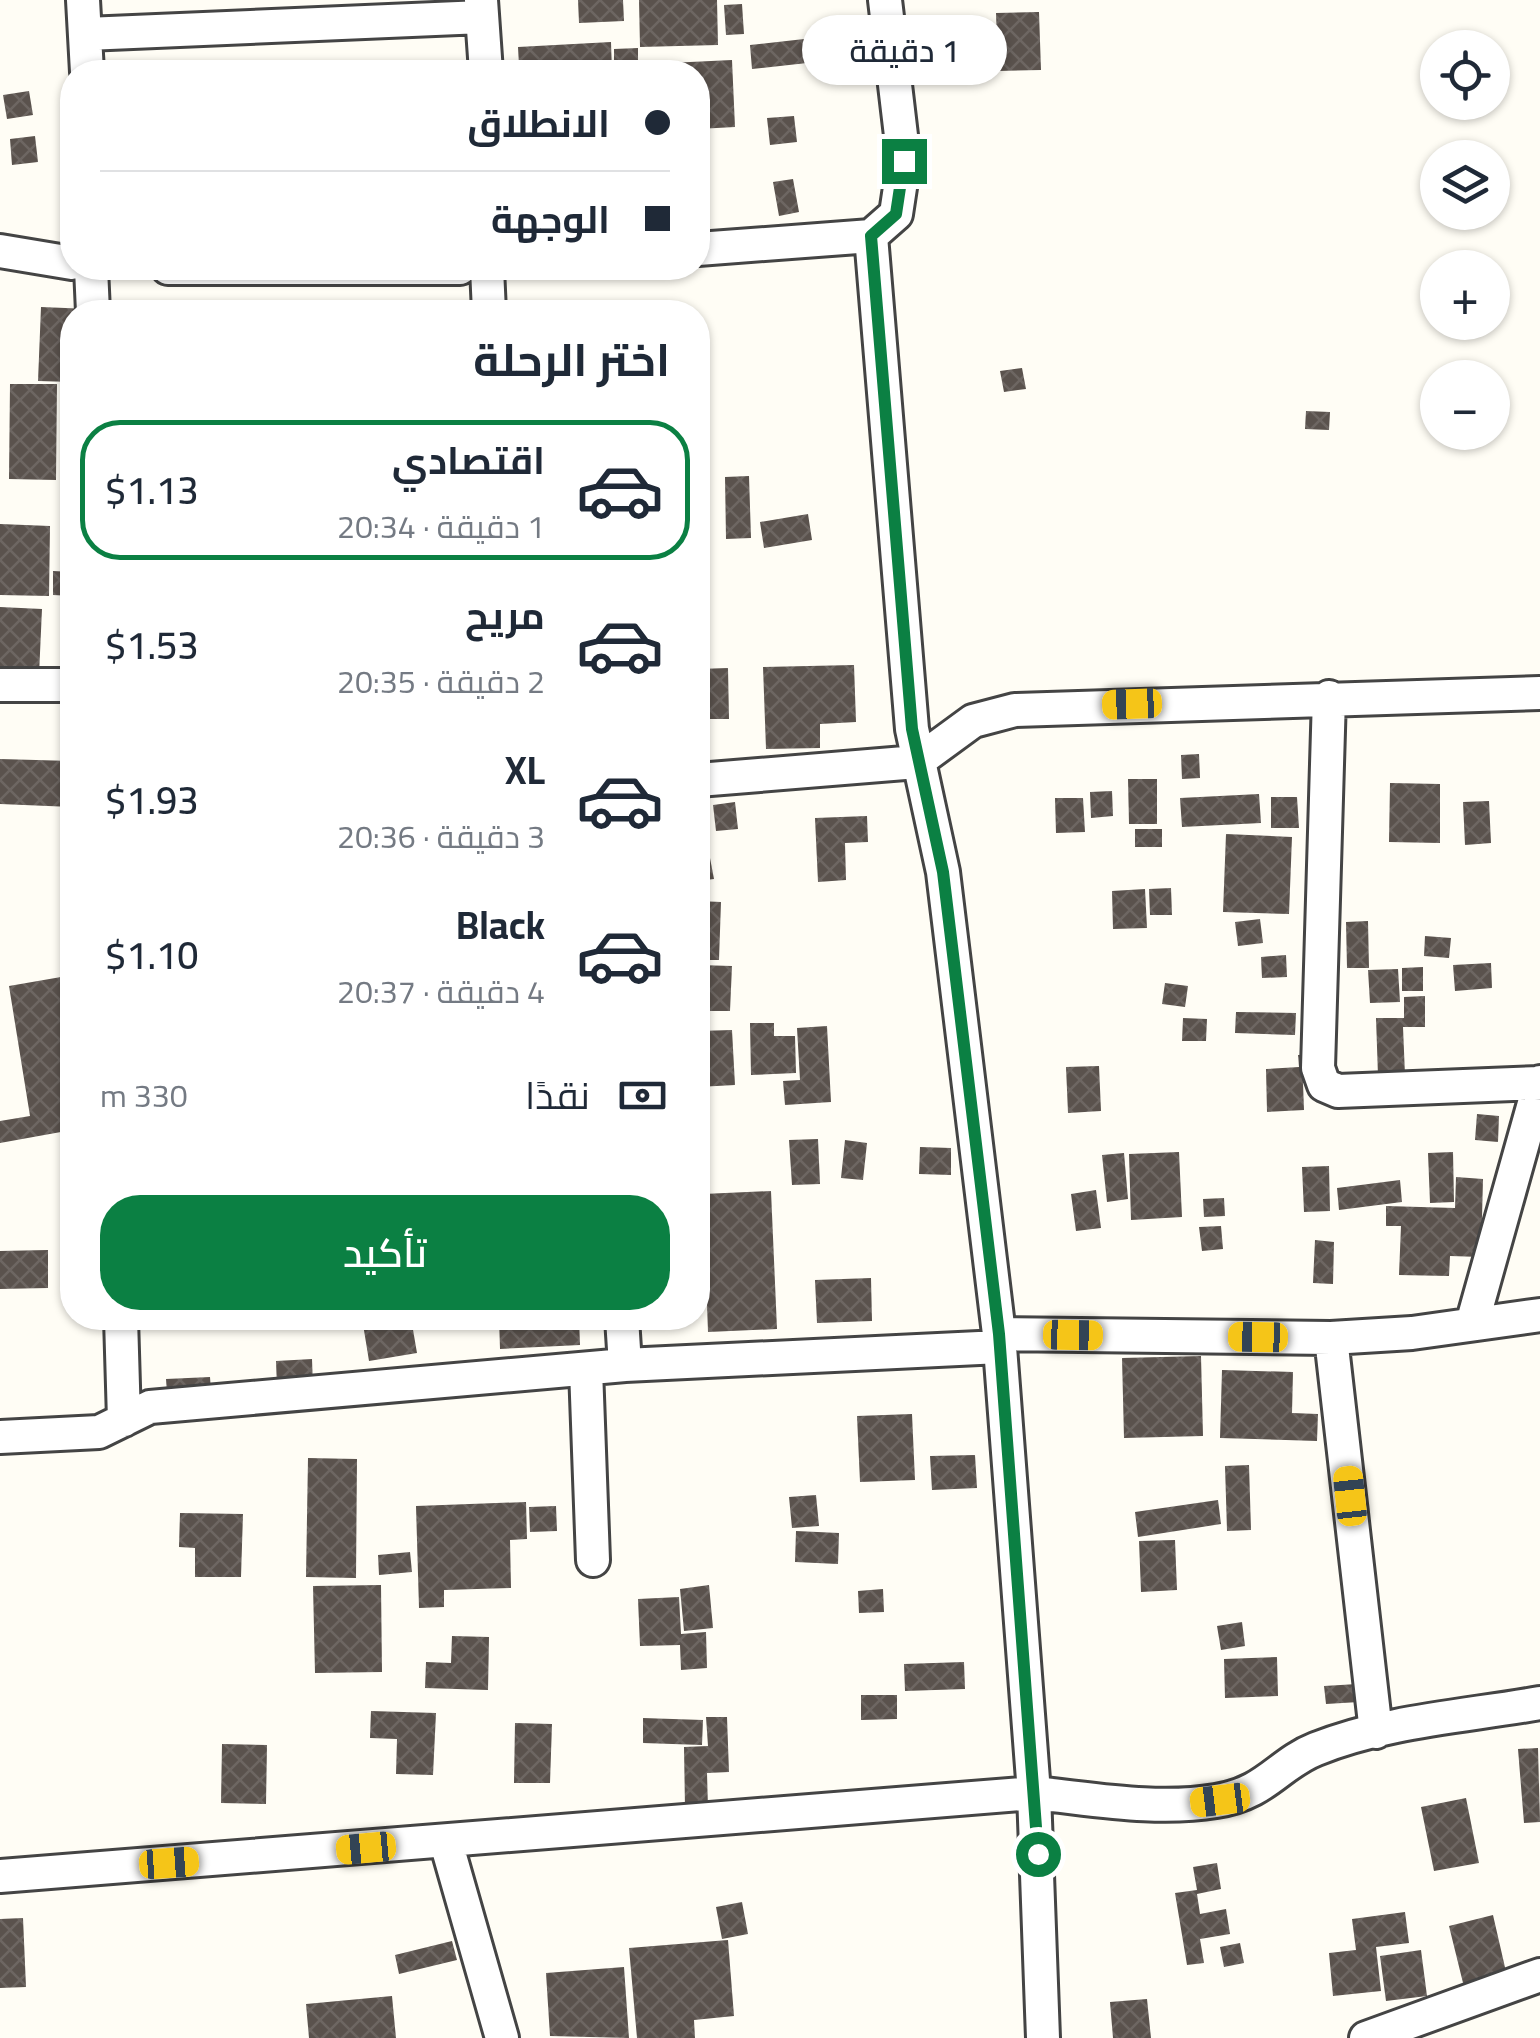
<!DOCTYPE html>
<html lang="ar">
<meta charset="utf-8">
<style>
body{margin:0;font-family:Georgia,Cairo,serif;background:#f6f6f7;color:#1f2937;direction:rtl;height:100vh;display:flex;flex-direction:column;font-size:38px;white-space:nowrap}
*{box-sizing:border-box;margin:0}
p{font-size:32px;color:#747a83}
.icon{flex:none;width:55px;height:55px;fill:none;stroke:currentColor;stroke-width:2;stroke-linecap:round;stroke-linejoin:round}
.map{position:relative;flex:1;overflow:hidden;direction:ltr}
.details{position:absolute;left:60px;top:300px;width:650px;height:1030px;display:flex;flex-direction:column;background:#fff;border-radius:40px;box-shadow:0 2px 8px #0004;direction:rtl}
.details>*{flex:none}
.hud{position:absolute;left:60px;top:60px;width:650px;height:220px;border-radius:40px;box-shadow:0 2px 8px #0004;direction:rtl;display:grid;align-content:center;height:220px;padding:0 40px;background:#fff}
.fabs{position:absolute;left:1420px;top:30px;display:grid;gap:20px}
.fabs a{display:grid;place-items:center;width:90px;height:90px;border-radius:50%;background:#fff;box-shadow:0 2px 8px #0004;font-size:50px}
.end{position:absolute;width:45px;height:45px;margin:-22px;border:12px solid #0b8043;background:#fff;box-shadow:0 0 0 5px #fff}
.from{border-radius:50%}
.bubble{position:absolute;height:70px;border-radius:35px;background:#fff;box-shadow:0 2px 8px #0004;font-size:32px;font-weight:600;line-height:70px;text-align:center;direction:rtl}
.car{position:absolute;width:30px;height:60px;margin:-30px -15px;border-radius:12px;box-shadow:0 0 8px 2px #0007;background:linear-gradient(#f5c518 24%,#345 0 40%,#f5c518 0 76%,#345 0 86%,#f5c518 0)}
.hud b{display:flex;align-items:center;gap:35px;height:95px;font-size:38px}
.hud b+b{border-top:2px solid #e0e1e3}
.hud i{width:25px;height:25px;background:#1f2937}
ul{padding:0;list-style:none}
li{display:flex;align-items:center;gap:30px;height:140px;margin:0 20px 15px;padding:0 20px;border:5px solid transparent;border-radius:40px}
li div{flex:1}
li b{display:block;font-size:38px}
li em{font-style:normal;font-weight:600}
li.current{border-color:#0b8043}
li>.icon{width:90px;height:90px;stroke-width:1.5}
h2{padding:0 40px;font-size:45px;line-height:120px}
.pay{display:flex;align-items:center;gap:25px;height:110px;padding:0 40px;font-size:38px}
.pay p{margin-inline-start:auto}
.button{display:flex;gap:20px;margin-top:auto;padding:20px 40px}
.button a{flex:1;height:115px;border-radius:40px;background:#0b8043;color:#fff;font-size:40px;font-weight:600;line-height:115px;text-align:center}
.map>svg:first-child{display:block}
</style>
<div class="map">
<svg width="1540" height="2038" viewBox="0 0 1540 2038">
<defs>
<pattern id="building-cross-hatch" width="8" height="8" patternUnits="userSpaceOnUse" patternTransform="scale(2.5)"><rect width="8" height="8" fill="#5a524d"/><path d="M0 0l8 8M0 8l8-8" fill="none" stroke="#6d6662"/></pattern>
</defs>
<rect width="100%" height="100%" fill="#fffdf5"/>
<!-- building -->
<path fill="url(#building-cross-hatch)" d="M578 0H623L624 21 579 23Z
M639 0H717L718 45 640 47Z
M742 4 744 34 726 35 724 5Z
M1039 12 1041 70 998 71 996 13Z
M813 38 816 62 752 69 750 45Z
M611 42 612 72H554L553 65 519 66 518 47Z
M638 48V72H614V49Z
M732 60 735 127 698 129V72H648V64Z
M380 62V72H336L335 63Z
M29 91 33 115 7 119 3 95Z
M794 116 797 142 770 145 767 118Z
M35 136 38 162 12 165 10 139Z
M793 179 799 212 779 216 773 182Z
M41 307 90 309V312H72V382L38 381Z
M1022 368 1026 389 1004 392 1000 371Z
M10 384H57L56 480 9 479Z
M1306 411 1330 412 1329 430 1305 429Z
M749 476 751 538 726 539 725 477Z
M808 514 812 540 764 548 760 522Z
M0 524 50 526 49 596 0 595Z
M53 571 72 572V596L53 595Z
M0 607 42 609 39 675 0 674Z
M854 665 856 722 820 724V748L766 749 763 667Z
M728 668 729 719H698V669Z
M1199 754 1200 778 1182 779 1181 755Z
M0 759 72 761V807L0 804Z
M1128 779H1157V824H1129Z
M1390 783 1440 784V843L1389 842Z
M1112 791 1113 816 1091 818 1090 792Z
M1259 794 1261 823 1182 827 1180 798Z
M1271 797H1297L1299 828H1271Z
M1055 798H1083L1085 832 1056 833Z
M1489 801 1491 843 1465 845 1463 802Z
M735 802 738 829 716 831 713 805Z
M867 816 868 842 845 843 846 880 818 882 815 818Z
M1135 829H1162V847H1135Z
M1226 834 1292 837 1289 914 1223 912Z
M710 858 714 879 698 881V860Z
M1171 888 1172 915H1150L1149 889Z
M1145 889 1147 928 1113 929 1112 891Z
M698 901 721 902 719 960H698Z
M1260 919 1263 943 1238 946 1235 922Z
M1368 921 1369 968H1347L1346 922Z
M1425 936 1451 938 1449 958 1424 956Z
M1286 955 1287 977 1262 978 1261 957Z
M1491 963 1492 988 1455 991 1453 965Z
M698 965 732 966 730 1011H698Z
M1423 967V991H1402V968Z
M1398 969 1400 1002 1370 1003 1368 970Z
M61 977 72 1045V1130L0 1143V1121L30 1116 9 986Z
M1165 983 1188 986 1185 1007 1162 1004Z
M1425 996V1027H1403L1405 1075 1378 1076 1376 1018H1404V997Z
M1236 1012 1296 1013 1295 1035 1235 1033Z
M1183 1018 1207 1019 1206 1041H1182Z
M750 1023H774V1036H795L796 1073 751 1075Z
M827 1026 831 1102 785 1105 783 1081 800 1080 797 1028Z
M732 1030 735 1085 698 1087V1031Z
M1326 1054 1327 1082 1303 1083 1304 1110 1267 1112 1266 1069 1299 1067 1298 1055Z
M1099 1066 1101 1111 1068 1113 1066 1067Z
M1477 1114 1499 1116 1498 1142 1475 1140Z
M818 1139 820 1184 792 1185 789 1140Z
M845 1140 867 1143 863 1180 841 1178Z
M920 1147 951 1148V1175L919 1174Z
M1179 1152 1182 1217 1131 1220 1129 1154Z
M1453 1152 1454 1202 1430 1203 1428 1153Z
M1124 1153 1128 1199 1107 1202 1102 1155Z
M1329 1166 1330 1211 1304 1212 1302 1167Z
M1456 1177 1483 1179 1481 1257 1450 1256 1449 1276 1399 1275 1401 1226H1386V1206L1455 1208Z
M1400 1180 1402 1202 1339 1210 1337 1188Z
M1096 1190 1101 1228 1076 1231 1071 1194Z
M771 1191 777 1329 708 1332 703 1194Z
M1224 1198 1225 1216 1204 1217 1203 1199Z
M1221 1226 1223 1249 1202 1251 1199 1227Z
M1315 1240 1334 1242 1333 1284 1313 1283Z
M48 1250V1288L0 1289V1251Z
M871 1278 872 1321 817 1323 815 1280Z
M362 1318H411L417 1353 369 1361Z
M499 1318H579L580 1345 500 1349Z
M1201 1356 1203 1436 1124 1438 1122 1358Z
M312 1359 313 1386 277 1388 276 1361Z
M1222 1370 1293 1372 1292 1413 1318 1414 1317 1441 1220 1438Z
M210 1377 212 1405 168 1408 166 1379Z
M912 1414 915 1480 860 1482 857 1416Z
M975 1455 977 1488 932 1490 930 1456Z
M308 1458 357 1459 356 1578 306 1577Z
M1249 1465 1251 1530 1227 1531 1225 1466Z
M816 1495 819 1526 792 1528 789 1497Z
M1218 1500 1221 1524 1138 1537 1135 1512Z
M526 1502 527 1539 510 1540 511 1588 444 1590V1607L419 1608 416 1506Z
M556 1506 557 1531 530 1532 529 1507Z
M180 1513 243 1514 241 1577H195V1548L179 1547Z
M796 1531 839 1533 838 1564 795 1562Z
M1175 1540 1177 1590 1141 1592 1139 1541Z
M410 1552 412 1572 379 1575 378 1555Z
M381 1585 382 1672 315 1673 313 1586Z
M709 1585 713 1628 684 1631 680 1589Z
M883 1589 884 1612 859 1613 858 1591Z
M679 1597 681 1634 706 1632 707 1668 681 1670 680 1645 640 1646 638 1599Z
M1242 1622 1245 1646 1221 1650 1217 1626Z
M452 1636 489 1637 488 1690 425 1688 426 1662 451 1663Z
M1277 1657 1278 1696 1225 1698 1224 1659Z
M964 1662 965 1689 905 1691 904 1664Z
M1357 1684 1359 1702 1326 1704 1324 1686Z
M861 1695H897V1719L861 1720Z
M371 1711 436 1713 433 1775 396 1774 397 1739 370 1738Z
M706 1717H727L729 1772 707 1773 708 1808H685L684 1747 708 1746Z
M643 1718 703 1720 702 1745 643 1743Z
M515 1723 552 1724 550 1783H514Z
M222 1744 267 1745 266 1804 221 1803Z
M1538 1748 1540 1822 1524 1823 1518 1749Z
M1466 1798 1479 1863 1434 1871 1421 1807Z
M1217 1863 1221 1889 1197 1894 1200 1914 1226 1909 1230 1934 1200 1939 1204 1963 1187 1965 1175 1893 1197 1890 1193 1867Z
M742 1902 748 1934 722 1939 716 1907Z
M1405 1912 1409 1943 1376 1947 1381 1991 1333 1996 1329 1953 1356 1950 1352 1919Z
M1493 1915 1507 1976 1464 1987 1449 1926Z
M23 1918 26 1987 0 1988V1919Z
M728 1940 734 2016 694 2020 695 2038H637L629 1948Z
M452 1941 457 1960 399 1974 395 1955Z
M1240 1943 1244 1963 1224 1967 1220 1947Z
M1421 1950 1427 1996 1386 2001 1380 1956Z
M624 1967 629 2038 550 2036 546 1973Z
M392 1996 396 2038H309L306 2004Z
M1147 1999 1151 2038H1113L1110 2002Z"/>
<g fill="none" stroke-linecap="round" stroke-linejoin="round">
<defs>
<path id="minor" d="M83 0 87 72
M481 0 486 72
M86 34 482 17
M871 236 912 729 943 872 999 1334 1034 1793 1043 2038
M698 249 871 236 896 214 904 161 885 0
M0 251 72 263
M91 268 93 312
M168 268H460
M487 268 489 312
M0 685H72
M1329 697 1318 1068 1324 1085 1338 1091 1540 1083
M698 780 917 762 973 721 1015 710 1540 693
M121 1318 124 1420
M622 1318 625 1365
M1472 1324 1540 1082
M999 1334 1331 1338 1412 1333 1540 1315
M1331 1338 1376 1732
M586 1369 593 1560
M0 1437 99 1432 150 1407 625 1365 1000 1347
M446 1842 502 2038
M0 1876 1034 1793C1094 1799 1156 1811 1216 1801 1267 1793 1278 1764 1316 1749 1385 1721 1467 1716 1540 1703
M1366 2038 1540 1975"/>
</defs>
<!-- minor casing -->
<use href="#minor" stroke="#444" stroke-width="38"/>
<!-- minor -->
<use href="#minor" stroke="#fff" stroke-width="32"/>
</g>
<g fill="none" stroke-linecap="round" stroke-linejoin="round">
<!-- route -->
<path stroke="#0b8043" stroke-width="12" d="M904 161 896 214 871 236 912 729 943 872 999 1334 1038 1854"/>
</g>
</svg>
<div class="fabs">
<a><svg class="icon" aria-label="locate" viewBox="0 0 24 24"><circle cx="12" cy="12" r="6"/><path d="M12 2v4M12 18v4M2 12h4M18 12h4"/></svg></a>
<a><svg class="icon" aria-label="layers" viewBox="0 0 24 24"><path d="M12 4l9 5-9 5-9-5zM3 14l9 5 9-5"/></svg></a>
<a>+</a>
<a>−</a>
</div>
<i class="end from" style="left:1038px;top:1854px"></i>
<i class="end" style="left:904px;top:161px"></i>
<div class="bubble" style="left:802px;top:15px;width:205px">1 دقيقة</div>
<i class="car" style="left:1132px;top:704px;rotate:268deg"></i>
<i class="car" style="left:1073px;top:1335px;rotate:91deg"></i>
<i class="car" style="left:1258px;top:1337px;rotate:271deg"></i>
<i class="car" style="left:1350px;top:1496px;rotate:354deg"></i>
<i class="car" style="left:1220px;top:1800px;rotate:263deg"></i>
<i class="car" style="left:366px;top:1848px;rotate:265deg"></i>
<i class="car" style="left:169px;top:1863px;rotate:86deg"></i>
<div class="hud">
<b><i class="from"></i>الانطلاق</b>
<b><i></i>الوجهة</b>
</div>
<section class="details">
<h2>اختر الرحلة</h2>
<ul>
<li class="current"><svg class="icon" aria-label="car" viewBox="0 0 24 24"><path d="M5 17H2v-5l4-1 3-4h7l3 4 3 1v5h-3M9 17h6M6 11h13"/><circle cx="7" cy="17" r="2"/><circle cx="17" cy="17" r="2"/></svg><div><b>اقتصادي</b><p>1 دقيقة · 20:34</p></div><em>$1.13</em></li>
<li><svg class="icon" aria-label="car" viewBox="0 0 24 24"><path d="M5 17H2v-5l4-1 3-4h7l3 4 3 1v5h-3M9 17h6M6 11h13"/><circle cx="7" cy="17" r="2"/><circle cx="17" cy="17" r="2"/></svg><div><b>مريح</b><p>2 دقيقة · 20:35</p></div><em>$1.53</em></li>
<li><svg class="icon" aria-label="car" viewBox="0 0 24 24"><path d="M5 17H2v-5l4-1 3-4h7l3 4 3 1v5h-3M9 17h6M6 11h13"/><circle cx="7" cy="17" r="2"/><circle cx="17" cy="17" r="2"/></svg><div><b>XL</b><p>3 دقيقة · 20:36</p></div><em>$1.93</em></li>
<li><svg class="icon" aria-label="car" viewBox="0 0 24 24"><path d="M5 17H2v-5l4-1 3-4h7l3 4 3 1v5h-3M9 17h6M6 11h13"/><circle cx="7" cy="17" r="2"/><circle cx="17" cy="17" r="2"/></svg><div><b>Black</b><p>4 دقيقة · 20:37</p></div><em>$1.10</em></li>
</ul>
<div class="pay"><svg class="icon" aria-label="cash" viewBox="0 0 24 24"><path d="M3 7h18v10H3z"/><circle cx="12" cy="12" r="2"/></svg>نقدًا<p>330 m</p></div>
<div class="button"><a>تأكيد</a></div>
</section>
</div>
